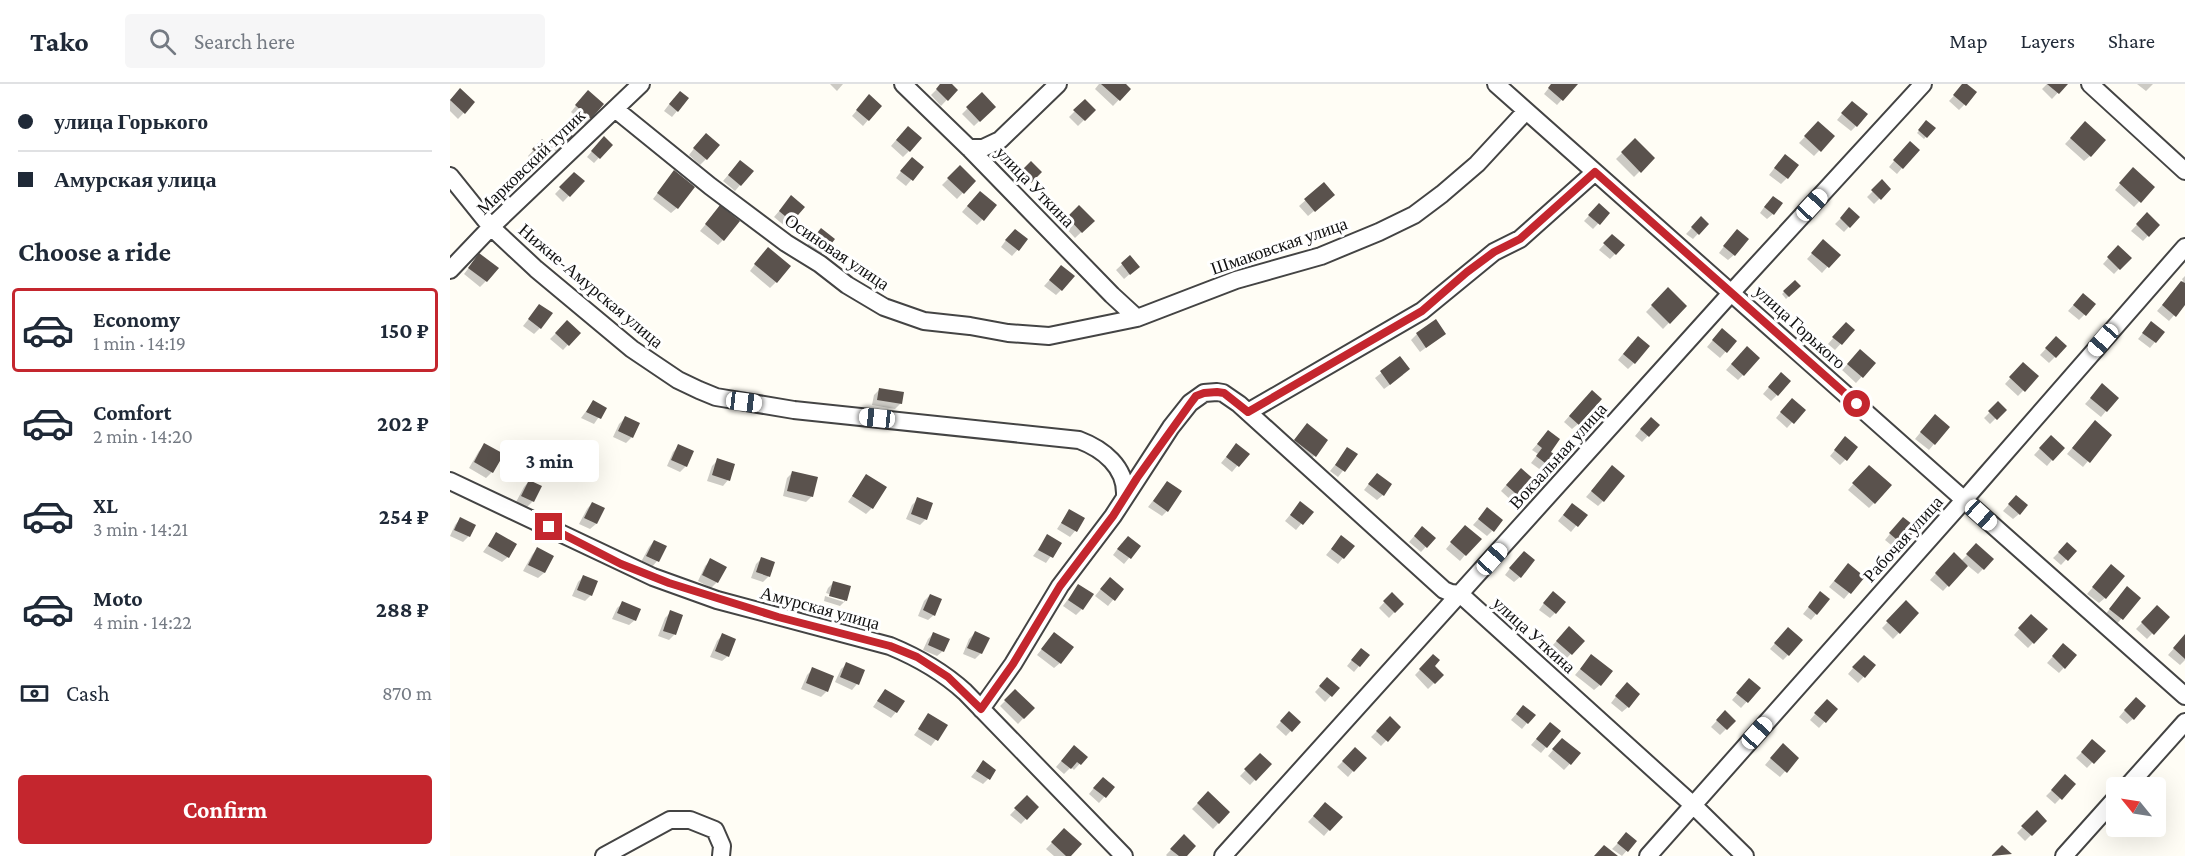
<!DOCTYPE html>
<meta charset="utf-8">
<style>
body{margin:0;font-family:"Crimson Pro",serif;background:#f6f6f7;color:#1f2937;height:100vh;display:flex;flex-direction:column;font-size:22px;white-space:nowrap}
*{box-sizing:border-box;margin:0}
p{font-size:20px;color:#747a83}
.icon{flex:none;width:33px;height:33px;fill:none;stroke:currentColor;stroke-width:2;stroke-linecap:round;stroke-linejoin:round}
.map{position:relative;flex:1;overflow:hidden}
.panel{display:flex;flex-direction:column;background:#fff;width:450px}
.panel>*{flex:none}
.banner{display:grid;align-content:center;height:132px;padding:0 18px;background:#fff}
.needle{width:39px;rotate:300deg}
.tools{position:absolute;left:1656px;top:693px;display:grid;gap:12px}
.tools a{display:grid;place-items:center;width:60px;height:60px;border-radius:6px;background:#fff;box-shadow:0 6px 24px #0002;font-size:30px}
.end{position:absolute;width:27px;height:27px;margin:-14px;border:8px solid #c4262e;background:#fff;box-shadow:0 0 0 3px #fff}
.from{border-radius:50%}
.bubble{position:absolute;height:42px;border-radius:6px;background:#fff;box-shadow:0 6px 24px #0002;font-size:20px;font-weight:700;line-height:42px;text-align:center}
.car{position:absolute;width:18px;height:36px;margin:-18px -9px;border-radius:8px;box-shadow:0 0 4px 2px #0007;background:linear-gradient(#fff 24%,#345 0 40%,#fff 0 76%,#345 0 86%,#fff 0)}
.banner b{display:flex;align-items:center;gap:21px;height:57px;font-size:22px}
.banner b+b{border-top:2px solid #e0e1e3}
.banner i{width:15px;height:15px;background:#1f2937}
ul{padding:0;list-style:none}
li{display:flex;align-items:center;gap:18px;height:84px;margin:0 12px 9px;padding:0 6px;border:3px solid transparent;border-radius:6px}
li div{flex:1}
li b{display:block;font-size:22px}
li em{font-style:normal;font-weight:700}
li.active{border-color:#c4262e}
li>.icon{width:54px;height:54px;stroke-width:1.5}
h2{padding:0 18px;font-size:27px;line-height:72px}
.pay{display:flex;align-items:center;gap:15px;height:66px;padding:0 18px;font-size:22px}
.pay p{margin-inline-start:auto}
.button{display:flex;gap:12px;margin-top:auto;padding:12px 18px}
.button a{flex:1;height:69px;border-radius:6px;background:#c4262e;color:#fff;font-size:24px;font-weight:700;line-height:69px;text-align:center}
header{display:flex;align-items:center;gap:36px;box-sizing:border-box;height:84px;padding:0 30px;background:#fff;border-bottom:2px solid #e0e1e3}
header strong{font-size:28px}
nav{display:flex;gap:33px;margin-inline-start:auto;font-size:21px}
.search{width:420px;height:54px;background:#f6f6f7;display:flex;align-items:center;gap:15px;box-sizing:border-box;padding:0 21px;border-radius:6px;color:#747a83;font-size:22px}
main{display:flex;flex:1;min-height:0}
.map>svg:first-child{display:block}
</style>
<header>
<strong>Tako</strong>
<div class="search"><svg class="icon" aria-label="search" viewBox="0 0 24 24"><circle cx="10" cy="10" r="6"/><path d="M15 15l6 6"/></svg>Search here</div>
<nav><a>Map</a><a>Layers</a><a>Share</a></nav>
</header>
<main>
<section class="panel">
<div class="banner">
<b><i class="from"></i>улица Горького</b>
<b><i></i>Амурская улица</b>
</div>
<h2>Choose a ride</h2>
<ul>
<li class="active"><svg class="icon" aria-label="car" viewBox="0 0 24 24"><path d="M5 17H2v-5l4-1 3-4h7l3 4 3 1v5h-3M9 17h6M6 11h13"/><circle cx="7" cy="17" r="2"/><circle cx="17" cy="17" r="2"/></svg><div><b>Economy</b><p>1 min · 14:19</p></div><em>150 ₽</em></li>
<li><svg class="icon" aria-label="car" viewBox="0 0 24 24"><path d="M5 17H2v-5l4-1 3-4h7l3 4 3 1v5h-3M9 17h6M6 11h13"/><circle cx="7" cy="17" r="2"/><circle cx="17" cy="17" r="2"/></svg><div><b>Comfort</b><p>2 min · 14:20</p></div><em>202 ₽</em></li>
<li><svg class="icon" aria-label="car" viewBox="0 0 24 24"><path d="M5 17H2v-5l4-1 3-4h7l3 4 3 1v5h-3M9 17h6M6 11h13"/><circle cx="7" cy="17" r="2"/><circle cx="17" cy="17" r="2"/></svg><div><b>XL</b><p>3 min · 14:21</p></div><em>254 ₽</em></li>
<li><svg class="icon" aria-label="car" viewBox="0 0 24 24"><path d="M5 17H2v-5l4-1 3-4h7l3 4 3 1v5h-3M9 17h6M6 11h13"/><circle cx="7" cy="17" r="2"/><circle cx="17" cy="17" r="2"/></svg><div><b>Moto</b><p>4 min · 14:22</p></div><em>288 ₽</em></li>
</ul>
<div class="pay"><svg class="icon" aria-label="cash" viewBox="0 0 24 24"><path d="M3 7h18v10H3z"/><circle cx="12" cy="12" r="2"/></svg>Cash<p>870 m</p></div>
<div class="button"><a>Confirm</a></div>
</section>
<div class="map">
<svg width="1735" height="772" viewBox="0 0 1735 772">
<rect width="100%" height="100%" fill="#fffdf5"/>
<!-- shadow -->
<path fill="#0003" d="M380 0H393L387 7Z
M492 0H500L506 6 491 22 481 11Z
M649 0H674L679 5 663 22 645 5Z
M1102 0H1126L1107 21 1094 10Z
M1515 0 1514 21 1509 26 1499 17Z
M1597 0H1614L1615 1 1602 15 1592 5Z
M1687 0H1703L1696 7Z
M10 6 23 19 8 35 0 27V16Z
M532 10 544 23 524 42 512 30Z
M133 13 140 34 135 40 121 28Z
M224 14 227 27 222 33 214 27Z
M635 17 644 26 628 42 619 33Z
M414 18 418 36 413 42 402 32Z
M1396 25 1406 42 1401 47 1387 36Z
M1476 38 1484 44 1474 55 1467 49Z
M1368 39 1383 52 1364 72 1349 59Z
M1635 39 1640 72 1634 77 1615 60Z
M113 45 121 53 106 68 102 64 86 80 78 72 92 57 97 61Z
M452 49 459 67 453 73 441 62Z
M1185 56 1203 74 1184 93 1166 75Z
M250 57 256 75 250 81 239 71Z
M148 60 161 61 144 79 137 73Z
M1454 65 1452 84 1447 90 1439 83Z
M1330 77 1337 94 1331 100 1319 91Z
M581 79 590 88 574 104 565 95Z
M456 81 472 83 456 102 446 94Z
M285 83 302 87 285 107 273 97Z
M510 83 524 97 507 115 492 101Z
M124 90 133 97 113 118 105 110Z
M1678 91 1703 103 1684 123 1665 106Z
M219 94 227 124 221 129 203 115Z
M1432 98 1439 105 1424 120 1417 113Z
M874 100 877 116 858 132 849 122Z
M524 114 532 136 527 141 512 128Z
M336 119 341 137 336 143 324 133Z
M1317 119 1323 130 1317 135 1310 129Z
M1149 121 1158 129 1143 145 1134 137Z
M629 123 643 137 625 154 612 140Z
M1400 125 1408 133 1394 148 1385 140Z
M265 129 273 156 268 161 250 147Z
M1697 130 1708 141 1693 157 1681 147Z
M1251 134 1257 140 1243 155 1236 150Z
M366 151 373 168 368 174 355 164Z
M559 152 576 156 562 172 551 163Z
M1162 152 1173 162 1160 175 1149 166Z
M1281 153 1284 171 1278 176 1269 169Z
M1368 163 1388 171 1372 189 1357 175Z
M1668 163 1679 174 1664 190 1653 180Z
M312 171 326 198 320 204 300 187Z
M680 173 682 188 674 195 666 186Z
M24 177 36 197 30 203 14 190Z
M606 189 611 206 606 211 594 202Z
M1735 192V219L1719 237 1707 227 1733 197 1732 195Z
M1344 198 1349 202 1336 215 1332 210Z
M1218 205 1235 222 1213 245 1196 228Z
M1627 217 1644 221 1629 236 1618 227Z
M89 222 90 244 84 250 73 242Z
M117 238 129 249 113 266 100 255Z
M1696 245 1705 258 1700 264 1688 255Z
M1390 246H1403L1385 266 1378 260Z
M967 250H994L970 268 961 256Z
M1267 251 1285 257 1270 274 1257 263Z
M1606 254 1615 263 1599 279 1590 271Z
M1182 259 1184 279 1178 285 1168 276Z
M1410 267 1424 279 1406 299 1392 286Z
M1291 269 1293 291 1288 296 1276 286Z
M950 274 953 291 934 305 925 294Z
M1573 280 1587 292 1568 312 1555 300Z
M1325 296 1327 311 1321 317 1313 310Z
M429 306 451 319 445 325 422 321 424 311Z
M1647 307 1656 327 1651 333 1635 320Z
M1136 313 1128 340 1122 345 1114 338Z
M143 318 155 324 144 340 131 334Z
M1548 320 1554 326 1540 340 1534 334Z
M1336 322 1353 326 1337 344 1326 334Z
M175 334 182 353 176 359 163 353 169 340Z
M1479 338 1484 360 1479 366 1465 355Z
M1195 340 1208 341 1192 358 1185 352Z
M857 341 864 372 859 377 839 362Z
M1639 344 1638 377 1633 383 1617 370Z
M1098 348 1099 368 1104 372 1092 387 1081 379 1088 370 1082 366Z
M1595 359 1602 376 1597 382 1584 371Z
M1390 360 1396 375 1390 381 1380 372Z
M35 361 42 388 36 394 19 384 29 367Z
M229 362 236 382 230 388 217 382 223 368Z
M898 365 906 370 888 393 880 387Z
M781 367 797 370 782 388 771 379Z
M268 376 278 396 273 402 257 397 262 382Z
M343 388 362 412 356 418 333 412 337 394Z
M1157 389 1153 417 1148 422 1136 413Z
M1413 389 1424 419 1419 424 1398 406Z
M1065 391 1085 398 1065 420 1051 407Z
M416 392 422 424 416 430 398 418Z
M79 397 90 403 83 417 77 423 66 418 74 403Z
M921 397 933 411 927 416 914 406Z
M717 399V427L712 432 698 423Z
M468 415 476 435 470 441 456 435 462 421Z
M1561 418 1569 430 1563 435 1553 427Z
M142 419 153 425 146 440 140 445 129 440 137 425Z
M845 425 861 428 846 446 835 437Z
M1117 426 1135 431 1121 448 1108 437Z
M619 427 625 447 620 453 607 445Z
M1032 431 1042 447 1037 452 1023 441Z
M10 435 24 442 18 453 13 458 0 452 5 441Z
M1448 440 1452 460 1446 465 1435 456Z
M1010 448 1015 471 1010 477 996 465Z
M46 450 58 473 52 478 33 468Z
M966 450 984 454 971 468 959 458Z
M598 452 610 459 596 479 583 472Z
M204 457 215 463 207 477 202 483 191 478 199 463Z
M672 459 689 462 674 480 663 471Z
M886 459 903 462 888 480 876 471Z
M1617 460 1624 467 1611 481 1603 474Z
M87 465 102 473 94 489 88 494 73 487 82 471Z
M1521 467 1533 485 1528 490 1517 481 1493 507 1480 496 1498 476 1511 477Z
M312 474 323 479 318 493 313 498 301 494 306 480Z
M1068 474 1070 493 1064 498 1055 491Z
M261 476 267 498 261 504 248 497 255 482Z
M1392 487 1412 493 1394 515 1379 503Z
M1656 488 1655 514 1649 519 1637 510Z
M133 493 141 511 135 517 122 512 128 498Z
M384 498 396 516 390 522 374 517 375 512 394 518V515L376 509 378 504Z
M654 501 672 505 658 522 645 512Z
M628 502 632 525 626 531 613 522Z
M942 510 952 520 939 534 929 524Z
M1672 510 1689 514 1666 541 1654 532Z
M480 511 484 531 478 536 468 532 474 517Z
M1097 515 1105 529 1100 534 1089 526Z
M1365 515 1366 530 1361 536 1353 530Z
M173 519 185 536 179 541 162 535 167 524Z
M1456 519 1467 530 1443 555 1432 544Z
M1707 523 1718 533 1697 555 1686 545Z
M221 528 231 532 224 551 219 556 208 552 215 534Z
M1581 532 1596 545 1578 564 1564 551Z
M1119 544 1133 557 1115 576 1101 563Z
M525 549 531 569 525 575 513 570 519 555Z
M483 550 493 567 487 572 473 566 478 555Z
M604 550 610 579 604 584 587 571Z
M1333 550 1338 571 1333 576 1320 565Z
M272 551 278 572 272 577 260 573 267 557Z
M1735 552V576L1730 581 1718 571Z
M1613 561 1625 572 1609 589 1597 579Z
M906 571 909 582 904 588 897 582Z
M983 572V582L992 591 978 605 965 591Z
M1136 578 1150 601 1144 606 1125 591Z
M1408 578 1424 582 1408 599 1398 590Z
M397 580 407 600 402 606 385 598 391 585Z
M363 585 377 607 371 613 351 605 357 591Z
M877 595 888 604 875 618 865 608Z
M1294 602 1309 604 1291 624 1282 616Z
M435 606 446 628 441 634 423 623Z
M1171 606 1178 623 1172 628 1161 619Z
M565 607 583 624 568 640 550 622Z
M1680 620 1683 635 1677 640 1669 633Z
M1371 623 1386 625 1369 644 1360 636Z
M1275 628 1284 637 1270 651 1261 643Z
M839 629 849 638 836 652 826 643Z
M1067 629 1077 639 1072 645 1061 636Z
M479 631 496 642 481 662 464 651Z
M940 634 949 643 931 662 921 653Z
M1094 646 1109 648 1091 669 1081 661Z
M1107 661 1129 670 1114 686 1098 672Z
M1637 663 1653 667 1637 684 1626 674Z
M905 665 903 687 898 693 887 683Z
M1327 667 1347 674 1330 693 1315 681Z
M619 668 636 673 624 686 621 683 614 690 606 683Z
M810 671 820 680 800 701 790 692Z
M533 678 538 695 533 700 521 693Z
M1610 698 1624 700 1605 720 1596 712Z
M647 700 663 703 649 719 639 710Z
M758 709 778 729 763 745 742 725Z
M577 713 587 723 571 740 560 731Z
M870 725 879 746 874 752 858 738Z
M1706 726 1713 733 1706 740Z
M1587 728 1595 737 1575 757 1567 749Z
M1690 742H1703L1696 749Z
M614 746 619 772H604L596 765Z
M734 752 735 772H717L716 771Z
M1171 756 1185 757 1172 772 1162 765Z"/>
<!-- building -->
<path fill="#5a524d" d="M490 0H502L508 6 498 17 486 5Z
M651 0H676L681 5 670 17Z
M1101 0H1128L1113 17 1098 4Z
M1512 0H1517L1527 8 1516 22 1503 11Z
M1597 0H1618L1609 10Z
M10 4 25 18 15 30 0 16Z
M138 6 154 20 141 35 125 21Z
M230 7 239 14 228 28 219 20Z
M532 8 546 23 530 38 516 23Z
M419 10 432 22 419 37 406 26Z
M635 15 646 26 635 37 623 26Z
M1402 17 1418 30 1407 43 1391 29Z
M1476 36 1486 44 1477 54 1468 46Z
M1368 37 1385 52 1371 68 1354 52Z
M1635 37 1656 56 1641 73 1620 54Z
M458 42 472 54 460 68 446 56Z
M113 43 123 52 113 63 102 54Z
M256 49 270 61 257 76 243 64Z
M154 52 163 61 150 75 141 67Z
M1185 54 1205 74 1191 89 1171 68Z
M92 55 103 65 93 75 82 65Z
M1460 57 1470 66 1453 85 1443 76Z
M1335 70 1349 81 1338 95 1324 84Z
M462 73 474 83 463 97 450 87Z
M290 76 304 87 291 102 278 91Z
M581 77 592 88 581 99 570 88Z
M510 81 526 97 514 110 497 94Z
M1683 83 1705 103 1691 119 1669 99Z
M224 86 245 103 228 125 207 109Z
M124 88 135 97 120 113 109 103Z
M1432 95 1441 105 1431 116 1421 106Z
M874 98 885 111 865 128 854 115Z
M530 107 547 121 534 137 517 122Z
M341 111 355 123 342 138 329 127Z
M1323 112 1333 119 1324 131 1314 123Z
M1149 119 1160 129 1150 141 1138 131Z
M270 121 290 137 274 157 255 140Z
M629 121 645 137 632 149 617 133Z
M1399 123 1410 133 1400 144 1390 134Z
M1697 128 1710 141 1699 153 1686 140Z
M1251 132 1259 140 1249 151 1241 143Z
M371 144 385 155 374 169 360 158Z
M565 145 578 155 569 167 555 156Z
M1287 145 1299 155 1285 172 1273 162Z
M1162 150 1175 161 1166 171 1153 159Z
M1373 155 1391 171 1379 184 1361 169Z
M1668 161 1682 174 1670 186 1657 173Z
M318 163 341 182 327 199 304 180Z
M29 169 49 184 37 198 18 184Z
M680 171 690 183 680 191 671 179Z
M611 181 625 192 612 207 599 196Z
M1345 196 1351 202 1339 213 1333 207Z
M1731 197 1735 199V221L1726 233 1712 221Z
M1218 203 1237 222 1220 240 1201 221Z
M1633 209 1646 220 1636 232 1623 221Z
M89 220 103 229 91 245 78 235Z
M986 235 996 250 976 264 966 249Z
M117 236 131 249 119 262 105 249Z
M1701 237 1715 248 1706 259 1692 249Z
M1396 238 1405 246 1392 261 1382 253Z
M1272 244 1287 257 1277 269 1262 256Z
M1188 252 1200 262 1185 280 1173 270Z
M1606 252 1617 262 1606 274 1595 264Z
M1297 262 1310 274 1294 292 1281 280Z
M1410 265 1426 279 1413 294 1397 280Z
M950 272 960 285 940 301 930 287Z
M1573 278 1589 292 1575 308 1559 293Z
M1331 288 1341 297 1328 312 1318 303Z
M1652 299 1669 314 1657 328 1640 314Z
M429 304 454 308 452 320 427 316Z
M1142 306 1152 315 1129 341 1119 332Z
M1342 314 1356 326 1344 340 1330 328Z
M143 316 157 324 151 335 136 328Z
M1548 317 1557 326 1547 336 1538 327Z
M1485 330 1500 343 1485 361 1470 348Z
M175 332 190 339 183 354 168 347Z
M1201 333 1210 341 1199 353 1190 345Z
M1645 336 1662 351 1640 379 1622 364Z
M857 339 878 356 866 373 844 356Z
M1098 346 1110 355 1101 368 1107 372 1099 382 1086 372 1092 364 1087 360Z
M1601 351 1615 364 1603 377 1589 364Z
M1395 352 1408 363 1397 377 1384 366Z
M34 359 54 370 43 389 24 378Z
M786 359 800 370 789 383 776 373Z
M228 360 244 367 237 383 221 376Z
M897 363 908 370 895 388 885 381Z
M267 374 285 380 280 397 262 391Z
M1162 381 1175 392 1154 418 1141 407Z
M1419 381 1442 401 1425 420 1402 399Z
M1071 384 1087 398 1072 415 1056 401Z
M342 387 368 393 363 413 337 407Z
M927 389 942 400 934 412 918 400Z
M416 390 437 403 423 425 402 412Z
M79 396 92 402 84 418 71 412Z
M717 397 732 407 718 428 703 417Z
M1566 411 1578 421 1570 431 1558 420Z
M467 413 483 419 477 436 461 430Z
M850 417 864 428 853 441 840 431Z
M142 418 155 424 147 440 134 434Z
M1122 419 1138 431 1128 443 1113 431Z
M1037 423 1053 436 1044 448 1028 435Z
M619 425 635 434 627 448 611 439Z
M10 433 26 441 20 453 4 446Z
M1453 433 1467 444 1453 461 1439 449Z
M1015 441 1032 455 1016 472 1000 458Z
M972 442 986 454 977 464 964 452Z
M46 448 67 460 59 474 38 462Z
M597 450 612 459 603 474 588 466Z
M891 451 905 462 894 475 881 465Z
M678 452 691 462 681 475 667 465Z
M204 456 217 462 209 478 196 472Z
M1617 458 1627 467 1618 477 1608 468Z
M1526 459 1544 475 1534 486 1516 470Z
M87 463 104 472 95 489 78 481Z
M1074 467 1085 476 1071 494 1059 484Z
M1504 468 1518 482 1499 503 1485 489Z
M311 473 325 478 320 493 306 488Z
M260 474 277 483 268 499 252 491Z
M1398 479 1415 493 1401 510 1384 497Z
M1661 480 1675 492 1656 515 1642 503Z
M133 491 148 497 142 512 127 506Z
M660 493 674 505 665 517 650 505Z
M383 497 401 502 397 517 379 512Z
M628 500 644 510 633 526 618 516Z
M1677 502 1691 514 1673 536 1659 525Z
M1103 507 1116 518 1106 530 1093 519Z
M1370 507 1380 515 1367 531 1358 523Z
M942 508 954 520 945 529 933 517Z
M480 510 492 515 485 532 473 526Z
M1456 516 1469 529 1450 550 1436 537Z
M172 517 191 525 186 537 167 529Z
M1707 521 1720 533 1704 551 1691 538Z
M220 526 233 531 226 551 213 547Z
M1581 530 1598 545 1584 560 1568 544Z
M1119 542 1135 557 1122 571 1106 557Z
M1338 543 1353 556 1339 572 1324 559Z
M525 547 540 554 532 570 517 564Z
M483 548 500 555 494 568 478 561Z
M604 548 624 563 611 580 591 565Z
M272 549 286 555 279 573 265 567Z
M1735 550V575L1723 564Z
M1613 559 1627 571 1615 585 1602 572Z
M911 564 920 571 910 583 901 576Z
M983 570 990 576 985 582 994 591 985 600 969 585Z
M1141 570 1163 587 1151 602 1130 585Z
M1414 571 1426 581 1415 594 1402 583Z
M396 578 415 586 409 601 390 593Z
M362 583 384 592 378 608 356 599Z
M877 593 890 604 882 613 869 602Z
M1299 594 1311 604 1298 619 1286 609Z
M1177 598 1190 610 1179 624 1165 612Z
M435 605 455 617 447 629 427 617Z
M565 605 585 624 574 635 554 616Z
M1686 613 1696 622 1684 636 1674 626Z
M1377 615 1388 625 1376 639 1364 629Z
M1073 621 1086 631 1078 640 1066 630Z
M1275 626 1286 637 1277 646 1266 636Z
M839 627 851 638 842 648 830 637Z
M478 629 498 641 488 657 468 645Z
M940 632 951 643 938 658 926 647Z
M1100 638 1111 647 1097 664 1086 655Z
M1112 654 1131 669 1121 681 1102 665Z
M1642 655 1656 667 1644 680 1631 668Z
M1333 659 1349 674 1337 689 1320 674Z
M624 661 638 673 631 681 627 678 621 685 611 677Z
M905 663 917 674 904 688 892 677Z
M810 669 822 680 806 697 794 685Z
M533 676 546 686 540 696 526 687Z
M1615 690 1626 700 1612 716 1601 706Z
M653 693 665 703 656 714 643 704Z
M758 707 780 728 769 740 747 719Z
M577 711 589 723 577 736 564 724Z
M875 718 893 733 880 747 863 732Z
M1587 726 1597 737 1582 752 1571 742Z
M614 744 632 760 621 772H616L601 758Z
M1176 748 1187 757 1178 768 1167 759Z
M734 750 746 762 737 772H729L720 765Z
M1154 761 1168 772H1144Z
M1552 761 1562 770 1541 772Z"/>
<g fill="none" stroke-linecap="round" stroke-linejoin="round">
<defs>
<path id="minor" d="M453 0 519 64 662 211 687 234
M1046 0 1735 612
M1640 0 1735 87
M165 25 260 102 336 159 370 180 397 201 434 223 474 237 520 242 558 249 599 252 687 234 786 196 871 172 929 148 964 131 992 110 1027 80 1076 27
M519 64H533L550 56 608 0
M0 92 41 143 86 185 182 265 228 296 249 306 266 313 344 326 629 356C653 365 676 383 675 411
M0 186 41 143 191 0
M798 328 972 227 1044 168 1070 155 1145 88
M0 397 203 493 267 516 440 562C469 574 492 587 515 608L674 772
M531 625 563 580 610 502 663 432 721 343 740 319 754 309 767 308 773 309 789 320 994 506 1001 509 1010 510 1243 721 1295 772
M1676 704 1735 638
M154 772 220 736H240L265 746 272 762 271 772
M773 772 1282 208 1473 0
M1198 772 1514 416 1735 163
M1614 772 1666 714"/>
</defs>
<!-- minor casing -->
<use href="#minor" stroke="#444" stroke-width="20"/>
<!-- minor -->
<use href="#minor" stroke="#fff" stroke-width="16"/>
</g>
<g fill="none" stroke-linecap="round" stroke-linejoin="round">
<!-- route -->
<path stroke="#c4262e" stroke-width="8" d="M99 443 171 480 219 499 328 533 440 562 467 573 498 593 531 625 563 580 610 502 663 432 687 394 740 320 746 312 754 309 767 308 774 309 798 328 972 227 1017 188 1044 168 1070 155 1145 88 1407 320"/>
</g>
<g text-anchor="middle" dominant-baseline="central" stroke-width="6" stroke-linejoin="round" paint-order="stroke">
<!-- street labels -->
<g font-size="18" fill="#111" stroke="#fff">
<text transform="translate(81 78) rotate(-44)">Марковский тупик</text>
<text transform="translate(585 103) rotate(46)">улица Уткина</text>
<text transform="translate(829 162) rotate(-19)">Шмаковская улица</text>
<text transform="translate(387 168) rotate(34)">Осиновая улица</text>
<text transform="translate(141 202) rotate(40)">Нижне-Амурская улица</text>
<text transform="translate(1350 243) rotate(42)">улица Горького</text>
<text transform="translate(1108 372) rotate(-48)">Вокзальная улица</text>
<text transform="translate(1453 455) rotate(-48)">Рабочая улица</text>
<text transform="translate(370 524) rotate(15)">Амурская улица</text>
<text transform="translate(1084 551) rotate(42)">улица Уткина</text>
</g>
</g>
</svg>
<div class="tools">
<a><svg class="needle" viewBox="-14 -14 28 28"><path d="M0-13l5 13h-10z" fill="#e53935"/><path d="M0 13l5-13h-10z" fill="#747a83"/></svg></a>
</div>
<i class="end from" style="left:1407px;top:320px"></i>
<i class="end" style="left:99px;top:443px"></i>
<div class="bubble" style="left:50px;top:356px;width:99px">3 min</div>
<i class="car" style="left:1362px;top:121px;rotate:43deg"></i>
<i class="car" style="left:1653px;top:256px;rotate:221deg"></i>
<i class="car" style="left:294px;top:318px;rotate:97deg"></i>
<i class="car" style="left:427px;top:334px;rotate:276deg"></i>
<i class="car" style="left:1531px;top:431px;rotate:132deg"></i>
<i class="car" style="left:1042px;top:475px;rotate:42deg"></i>
<i class="car" style="left:1307px;top:649px;rotate:42deg"></i>
</div>
</main>
